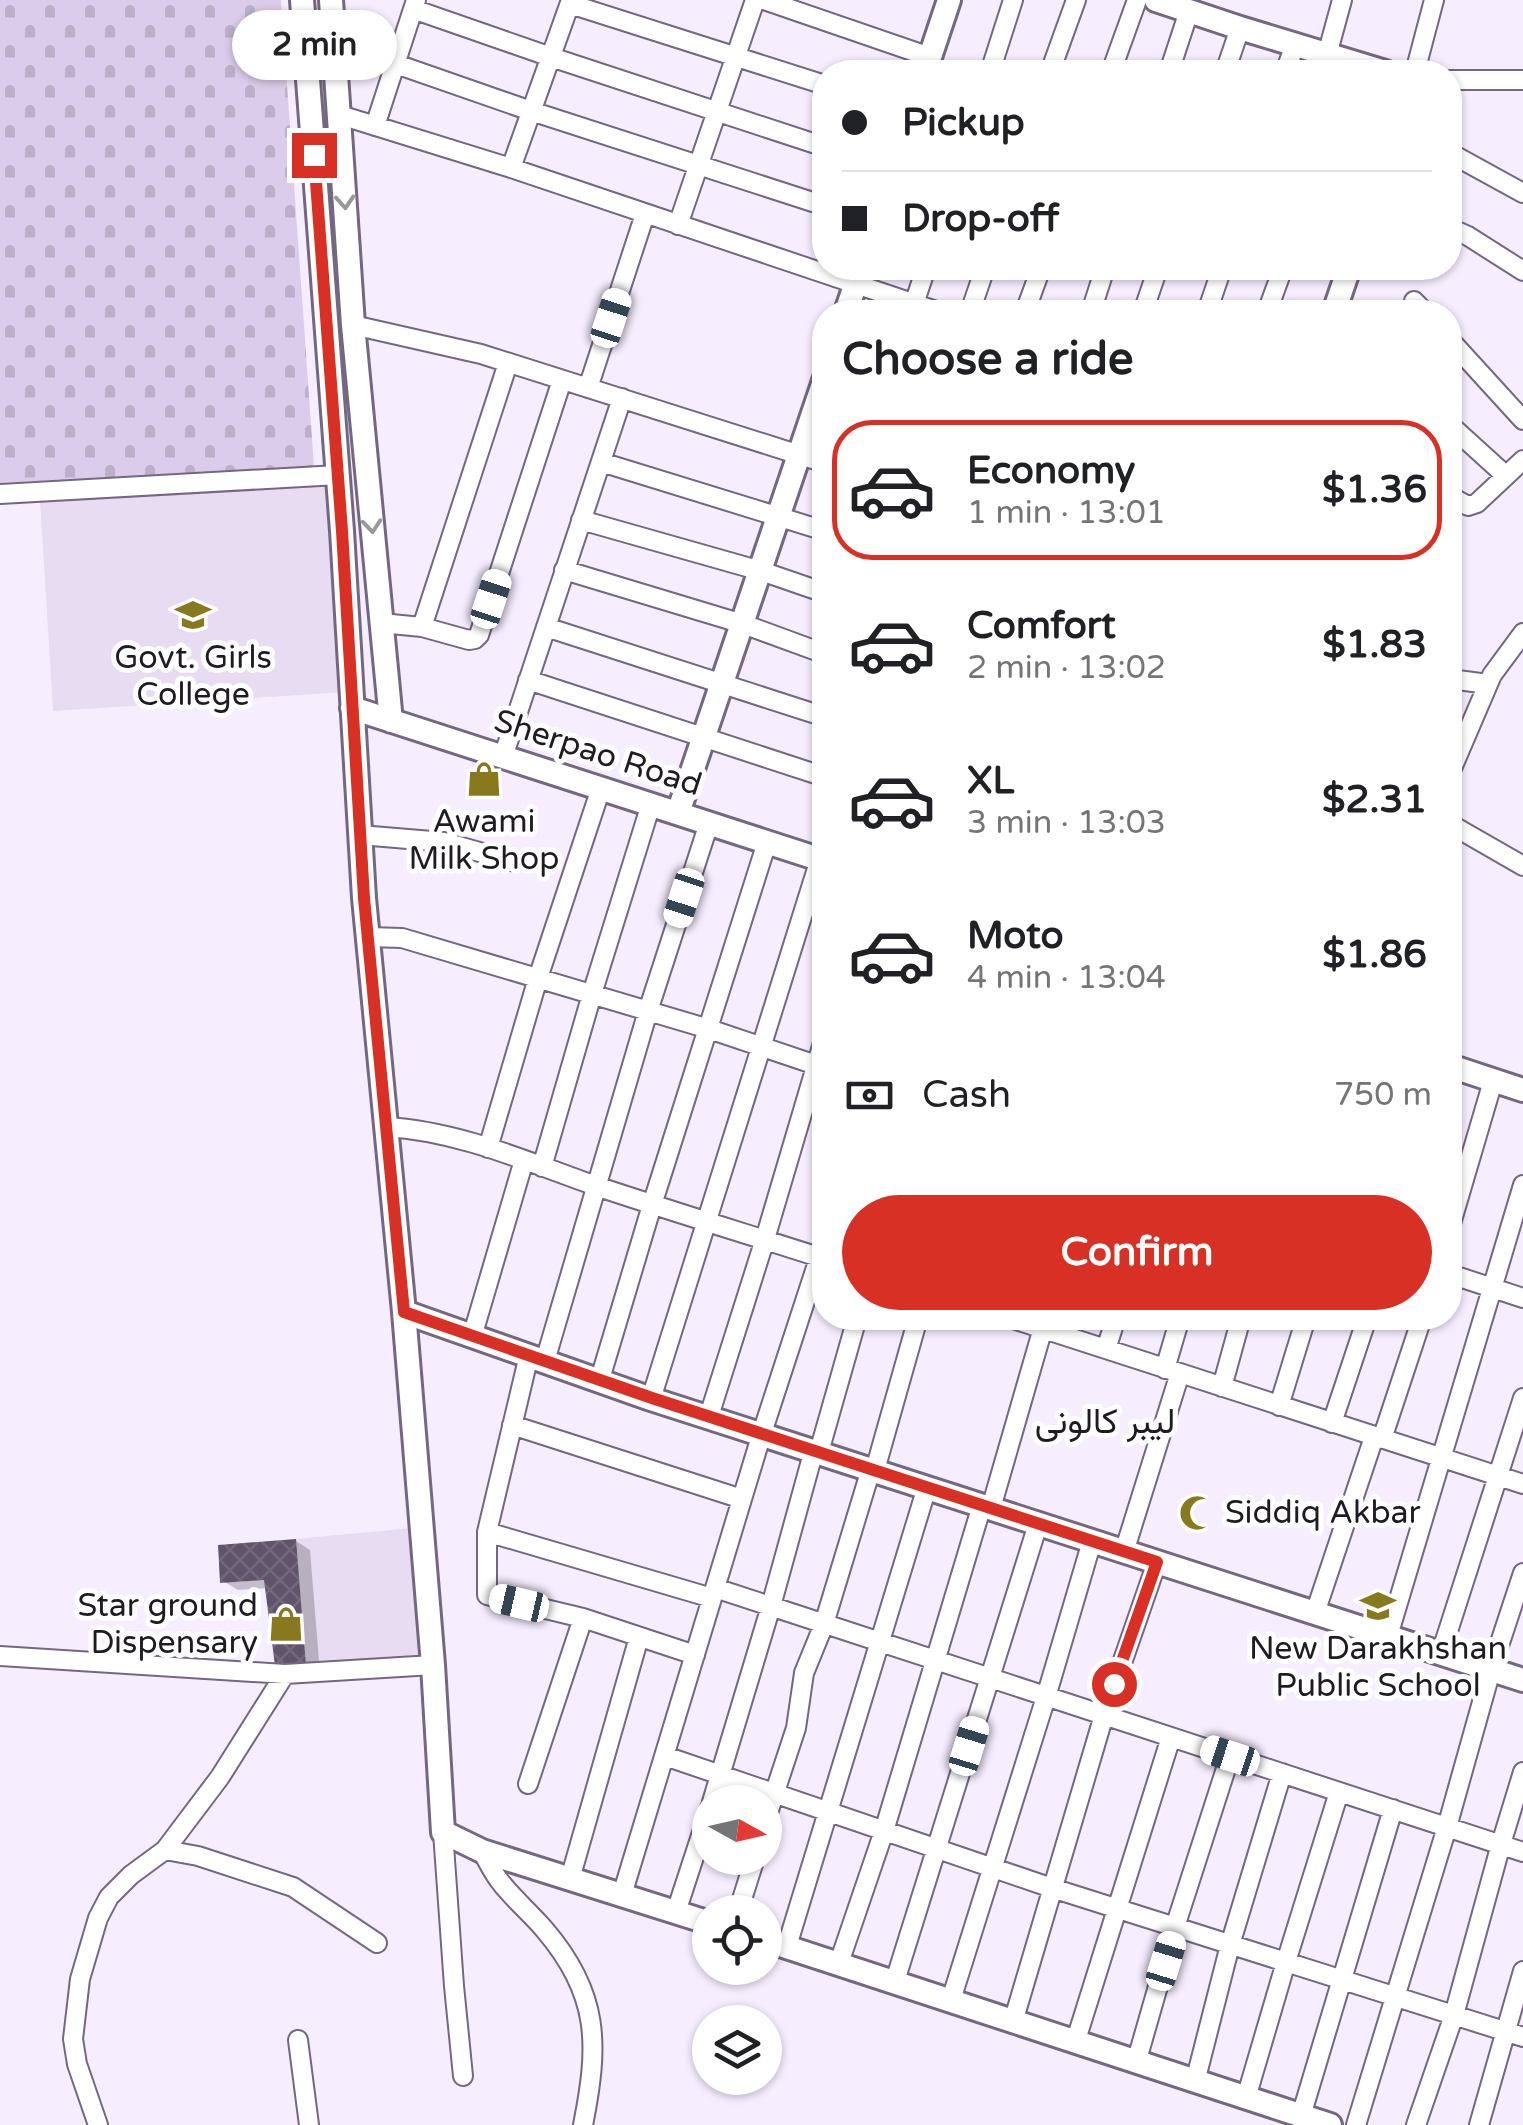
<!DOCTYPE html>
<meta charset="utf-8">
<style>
body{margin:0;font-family:"Varela Round",Vazirmatn,sans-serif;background:#f6f6f6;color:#202124;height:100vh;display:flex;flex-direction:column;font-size:38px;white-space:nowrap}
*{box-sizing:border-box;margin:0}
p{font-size:32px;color:#757577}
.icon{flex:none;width:55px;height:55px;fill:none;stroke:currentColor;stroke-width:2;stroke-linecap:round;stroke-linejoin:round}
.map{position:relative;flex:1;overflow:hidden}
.drawer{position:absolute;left:812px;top:300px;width:650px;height:1030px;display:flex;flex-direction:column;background:#fff;border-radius:40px;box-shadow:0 2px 8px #0004}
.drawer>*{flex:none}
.top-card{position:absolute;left:812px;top:60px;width:650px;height:220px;border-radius:40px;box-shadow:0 2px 8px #0004;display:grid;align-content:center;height:220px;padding:0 30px;background:#fff}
.needle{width:65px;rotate:98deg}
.tools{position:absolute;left:692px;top:1785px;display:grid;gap:20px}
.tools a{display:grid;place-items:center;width:90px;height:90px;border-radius:50%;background:#fff;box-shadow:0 2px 8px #0004;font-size:50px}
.end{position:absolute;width:45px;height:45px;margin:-22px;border:12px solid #d93025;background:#fff;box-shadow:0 0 0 5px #fff}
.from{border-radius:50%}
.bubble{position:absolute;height:70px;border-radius:35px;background:#fff;box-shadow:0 2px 8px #0004;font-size:32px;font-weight:800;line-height:70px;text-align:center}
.car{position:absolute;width:30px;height:60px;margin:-30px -15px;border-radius:12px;box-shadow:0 0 8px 2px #0007;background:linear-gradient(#fff 24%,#345 0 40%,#fff 0 76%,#345 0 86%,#fff 0)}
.top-card b{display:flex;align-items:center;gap:35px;height:95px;font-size:38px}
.top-card b+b{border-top:2px solid #e0e0e0}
.top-card i{width:25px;height:25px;background:#202124}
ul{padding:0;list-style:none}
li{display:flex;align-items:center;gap:30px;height:140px;margin:0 20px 15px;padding:0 10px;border:5px solid transparent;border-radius:40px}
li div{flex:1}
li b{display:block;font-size:38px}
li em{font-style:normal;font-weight:800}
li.current{border-color:#d93025}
li>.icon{width:90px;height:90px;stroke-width:1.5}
h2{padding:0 30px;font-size:45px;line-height:120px}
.pay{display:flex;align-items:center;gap:25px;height:110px;padding:0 30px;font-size:38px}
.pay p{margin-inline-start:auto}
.action{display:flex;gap:20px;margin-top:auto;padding:20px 30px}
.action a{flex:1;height:115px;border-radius:60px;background:#d93025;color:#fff;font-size:40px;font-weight:800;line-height:115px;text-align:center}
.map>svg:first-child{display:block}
</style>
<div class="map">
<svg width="1523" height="2125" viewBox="0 0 1523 2125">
<defs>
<pattern id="cemetery-stones" width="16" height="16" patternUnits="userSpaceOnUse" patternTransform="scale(2.5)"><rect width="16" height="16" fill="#dccceb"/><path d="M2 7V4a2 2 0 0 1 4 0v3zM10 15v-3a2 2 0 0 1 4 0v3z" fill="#bcafc9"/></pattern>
<pattern id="building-cross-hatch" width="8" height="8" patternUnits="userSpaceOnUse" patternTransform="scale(2.5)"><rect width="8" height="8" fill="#60536b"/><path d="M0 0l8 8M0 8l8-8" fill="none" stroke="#72687b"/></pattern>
</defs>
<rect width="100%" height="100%" fill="#f6edff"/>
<!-- built -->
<path fill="#e7dcf1" d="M329 481 345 692 53 711 40 499Z
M412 1528 421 1655 306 1666 296 1539Z"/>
<!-- cemetery -->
<path fill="url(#cemetery-stones)" d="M0 0H281L314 467 0 483Z"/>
<!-- shadow -->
<path fill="#0003" d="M296 1541 310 1550 320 1673H292L268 1588 238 1590 223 1581Z"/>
<!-- building -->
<path fill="url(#building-cross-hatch)" d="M296 1539 306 1666H275L264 1580 220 1583 218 1545Z"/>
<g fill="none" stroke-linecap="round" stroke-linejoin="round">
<defs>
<path id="minor" d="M764 0 930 57
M570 4 825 85
M413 9 551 57 825 147
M1327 55 1342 0
M396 64 531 111 825 206
M990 72 1013 0
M1050 72 1076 0
M1111 72 1137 0
M1169 72 1189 11
M1225 72 1240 28
M1285 72 1295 45
M1415 72 1434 0
M1450 80H1523
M340 115 511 168 939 312
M375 126 416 0
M1450 153 1523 193
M511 168 571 0
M678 225 755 0
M1450 228 1468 236 1523 271
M1414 301 1425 312
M914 304 926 268
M970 312 985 268
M1025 312 1041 268
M1091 312 1105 268
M1143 312 1158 268
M1207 312 1222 268
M1267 312 1283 268
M353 325 481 354 825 463
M1450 340 1523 420
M588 388 645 214
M1450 425 1505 475
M601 462 825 531
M0 494 338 475
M1450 496 1468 506 1477 503 1523 460
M581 520 761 571 825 593
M564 570 743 624 825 654
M381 623 422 627 469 640 475 639 479 635 562 380
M422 627 508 363
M546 627 825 717
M1450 679 1488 684
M528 680 825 777
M503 757 622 398
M1450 773 1492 675 1523 633
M1450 824 1523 866
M360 835 444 842 515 862
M368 937 402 938 709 1029 825 1068
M386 1127C460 1131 530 1163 599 1187 674 1212 750 1235 825 1259
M488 1148 538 978 601 788
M542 1167 592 994 651 804
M1450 1227 1493 1081
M1450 1274 1523 1298
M1010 1318 1523 1484
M472 1337 524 1160
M1106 1349 1116 1318
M529 1355 487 1532V1595L583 1618 695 1655
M545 1361 648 1011 709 823
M1165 1369 1180 1318
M600 1379 652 1205 767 842
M1222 1387 1241 1318
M651 1399 820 859
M1279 1406 1306 1318
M709 1416 765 1239 825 1036
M1332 1423 1367 1318
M512 1425 742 1499
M1382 1439 1422 1318
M819 1452 857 1318
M875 1470 918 1318
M991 1508 1045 1321
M487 1532 712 1598
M1124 1552 1180 1373
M715 1588 1523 1852
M1315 1613 1374 1437
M1388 1636 1523 1185
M1441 1653 1523 1398
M0 1656 285 1674 433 1665
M665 1756 1052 1888 1523 2037
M528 1784 583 1618
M712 1802 771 1606 814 1450
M765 1822 796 1728 804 1673 824 1624 871 1469
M443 1832 454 1986 463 2076
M165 1850 198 1856 293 1887 377 1943
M482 1851C488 1862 494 1875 502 1884 515 1900 531 1914 544 1929 600 1994 599 2045 583 2125
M570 1879 639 1637
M622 1895 762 1433 825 1240
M676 1912 710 1808
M738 1912 755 1858
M787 1946 927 1487
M839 1963 884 1831 982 1505
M895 1981 1038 1524
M951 2000 1046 1697 1092 1541
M1013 2022 1104 1715 1157 1562
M298 2040 309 2125
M1075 2043 1171 1737
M1136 2063 1175 1927 1230 1756
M1195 2082 1230 1945 1282 1773
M1246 2098 1286 1962 1339 1792
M1301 2116 1393 1809
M98 2125 77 2064 73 2039 80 1979 98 1918 109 1897 131 1875 165 1850 220 1777 285 1674
M1356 2125 1447 1827 1491 1670 1523 1573
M1416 2125 1454 2015 1501 1844 1523 1772
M1479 2125 1523 1971"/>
<path id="tertiary" d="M302 0 342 531 364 898 404 1312 433 1665 443 1832 482 1851 710 1923
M331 0 353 325 391 721
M1156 0 1240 28 1385 72
M925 72 949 0
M846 312 861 268
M1334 312 1349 268
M352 708 825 861
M678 813 825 378
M1450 1066 1523 1090
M404 1312 651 1399 1523 1680
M765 1940 1330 2125"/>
</defs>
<!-- minor casing -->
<use href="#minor" stroke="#746781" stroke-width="22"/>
<!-- tertiary casing -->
<use href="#tertiary" stroke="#746781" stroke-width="28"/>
<!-- minor -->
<use href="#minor" stroke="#fff" stroke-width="18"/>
<!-- tertiary -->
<use href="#tertiary" stroke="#fff" stroke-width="22"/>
</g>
<!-- one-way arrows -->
<defs><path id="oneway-chevron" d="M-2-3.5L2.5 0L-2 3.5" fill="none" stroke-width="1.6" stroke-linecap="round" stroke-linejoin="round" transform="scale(2.5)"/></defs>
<g stroke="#9a989c">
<use href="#oneway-chevron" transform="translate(345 202) rotate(86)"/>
<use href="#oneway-chevron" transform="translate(372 526) rotate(85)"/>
</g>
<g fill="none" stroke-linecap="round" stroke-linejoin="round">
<!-- route -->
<path stroke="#d93025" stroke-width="12" d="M314 155 342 531 364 898 404 1312 652 1398 1157 1562 1114 1684"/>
</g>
<!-- icons -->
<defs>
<symbol id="school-bare" viewBox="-9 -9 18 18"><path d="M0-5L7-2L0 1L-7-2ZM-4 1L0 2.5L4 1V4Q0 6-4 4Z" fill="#89791e" stroke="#fff" stroke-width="2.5" paint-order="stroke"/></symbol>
<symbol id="shop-bare" viewBox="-9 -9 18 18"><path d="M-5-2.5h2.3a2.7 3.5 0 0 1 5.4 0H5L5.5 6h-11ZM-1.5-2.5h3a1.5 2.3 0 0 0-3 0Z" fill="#89791e" stroke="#fff" stroke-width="2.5" paint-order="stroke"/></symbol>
<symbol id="mosque-bare" viewBox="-9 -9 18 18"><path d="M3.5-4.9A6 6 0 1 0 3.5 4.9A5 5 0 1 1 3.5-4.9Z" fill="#89791e" stroke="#fff" stroke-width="2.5" paint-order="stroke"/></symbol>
</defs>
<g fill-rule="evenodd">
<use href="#school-bare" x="168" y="590" width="50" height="50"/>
<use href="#shop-bare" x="459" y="754" width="50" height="50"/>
<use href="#mosque-bare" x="1172" y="1488" width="50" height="50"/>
<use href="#school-bare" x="1353" y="1581" width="50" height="50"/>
<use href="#shop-bare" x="261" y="1599" width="50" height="50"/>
</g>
<g text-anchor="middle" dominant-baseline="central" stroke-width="10" stroke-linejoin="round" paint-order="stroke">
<!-- poi labels -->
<g font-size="32" fill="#1f1a24" stroke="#fff">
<text x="193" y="658">Govt. Girls<tspan x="193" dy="37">College</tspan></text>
<text x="484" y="822">Awami<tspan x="484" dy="37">Milk Shop</tspan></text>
<text x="1225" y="1513" text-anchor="start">Siddiq Akbar</text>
<text x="258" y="1606" text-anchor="end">Star ground<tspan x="258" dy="37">Dispensary</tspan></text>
<text x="1378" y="1649">New Darakhshan<tspan x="1378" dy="37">Public School</tspan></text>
</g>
<!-- street labels -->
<g font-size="32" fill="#1f1a24" stroke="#fff">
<text transform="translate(598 753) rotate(18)">Sherpao Road</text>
</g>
<!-- neighbourhood labels -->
<g font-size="35" fill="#1f1a24" stroke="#fff">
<text x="1105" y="1422">لیبر کالونی</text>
</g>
</g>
</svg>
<div class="tools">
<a><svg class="needle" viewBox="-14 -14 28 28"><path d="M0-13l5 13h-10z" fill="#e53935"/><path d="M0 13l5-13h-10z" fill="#757577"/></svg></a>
<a><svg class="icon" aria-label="locate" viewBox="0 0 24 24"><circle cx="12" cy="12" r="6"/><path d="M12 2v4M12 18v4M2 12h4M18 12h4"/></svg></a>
<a><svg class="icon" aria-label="layers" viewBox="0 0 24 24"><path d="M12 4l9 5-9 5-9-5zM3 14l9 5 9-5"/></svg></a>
</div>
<i class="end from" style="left:1114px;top:1684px"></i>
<i class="end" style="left:314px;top:155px"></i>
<div class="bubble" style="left:232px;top:10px;width:165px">2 min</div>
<i class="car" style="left:611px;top:318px;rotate:18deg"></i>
<i class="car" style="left:491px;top:599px;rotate:18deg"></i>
<i class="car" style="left:684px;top:898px;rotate:198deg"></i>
<i class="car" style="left:519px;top:1603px;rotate:283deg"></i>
<i class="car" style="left:969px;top:1746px;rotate:17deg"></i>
<i class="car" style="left:1230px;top:1756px;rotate:288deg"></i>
<i class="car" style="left:1166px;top:1961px;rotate:17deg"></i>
<div class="top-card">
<b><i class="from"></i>Pickup</b>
<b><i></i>Drop-off</b>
</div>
<section class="drawer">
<h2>Choose a ride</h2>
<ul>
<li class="current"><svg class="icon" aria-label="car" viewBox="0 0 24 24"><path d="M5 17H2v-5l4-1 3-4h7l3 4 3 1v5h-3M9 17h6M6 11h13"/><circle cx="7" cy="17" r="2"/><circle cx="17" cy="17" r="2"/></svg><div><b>Economy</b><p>1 min · 13:01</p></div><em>$1.36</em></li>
<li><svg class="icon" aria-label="car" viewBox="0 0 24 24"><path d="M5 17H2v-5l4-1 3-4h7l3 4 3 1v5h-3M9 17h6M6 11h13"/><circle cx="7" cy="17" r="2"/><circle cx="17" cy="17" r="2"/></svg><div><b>Comfort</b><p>2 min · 13:02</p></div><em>$1.83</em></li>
<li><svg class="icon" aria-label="car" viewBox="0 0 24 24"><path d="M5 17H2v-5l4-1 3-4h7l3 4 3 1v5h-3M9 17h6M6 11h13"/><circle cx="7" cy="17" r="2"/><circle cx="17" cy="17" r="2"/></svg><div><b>XL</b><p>3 min · 13:03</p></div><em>$2.31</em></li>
<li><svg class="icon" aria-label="car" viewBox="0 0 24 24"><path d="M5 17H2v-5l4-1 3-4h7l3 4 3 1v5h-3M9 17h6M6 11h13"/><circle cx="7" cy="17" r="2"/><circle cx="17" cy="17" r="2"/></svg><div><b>Moto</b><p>4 min · 13:04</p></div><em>$1.86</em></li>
</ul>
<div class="pay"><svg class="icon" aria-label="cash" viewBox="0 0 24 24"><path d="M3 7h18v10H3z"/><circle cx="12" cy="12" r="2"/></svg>Cash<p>750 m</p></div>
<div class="action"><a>Confirm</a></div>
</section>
</div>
